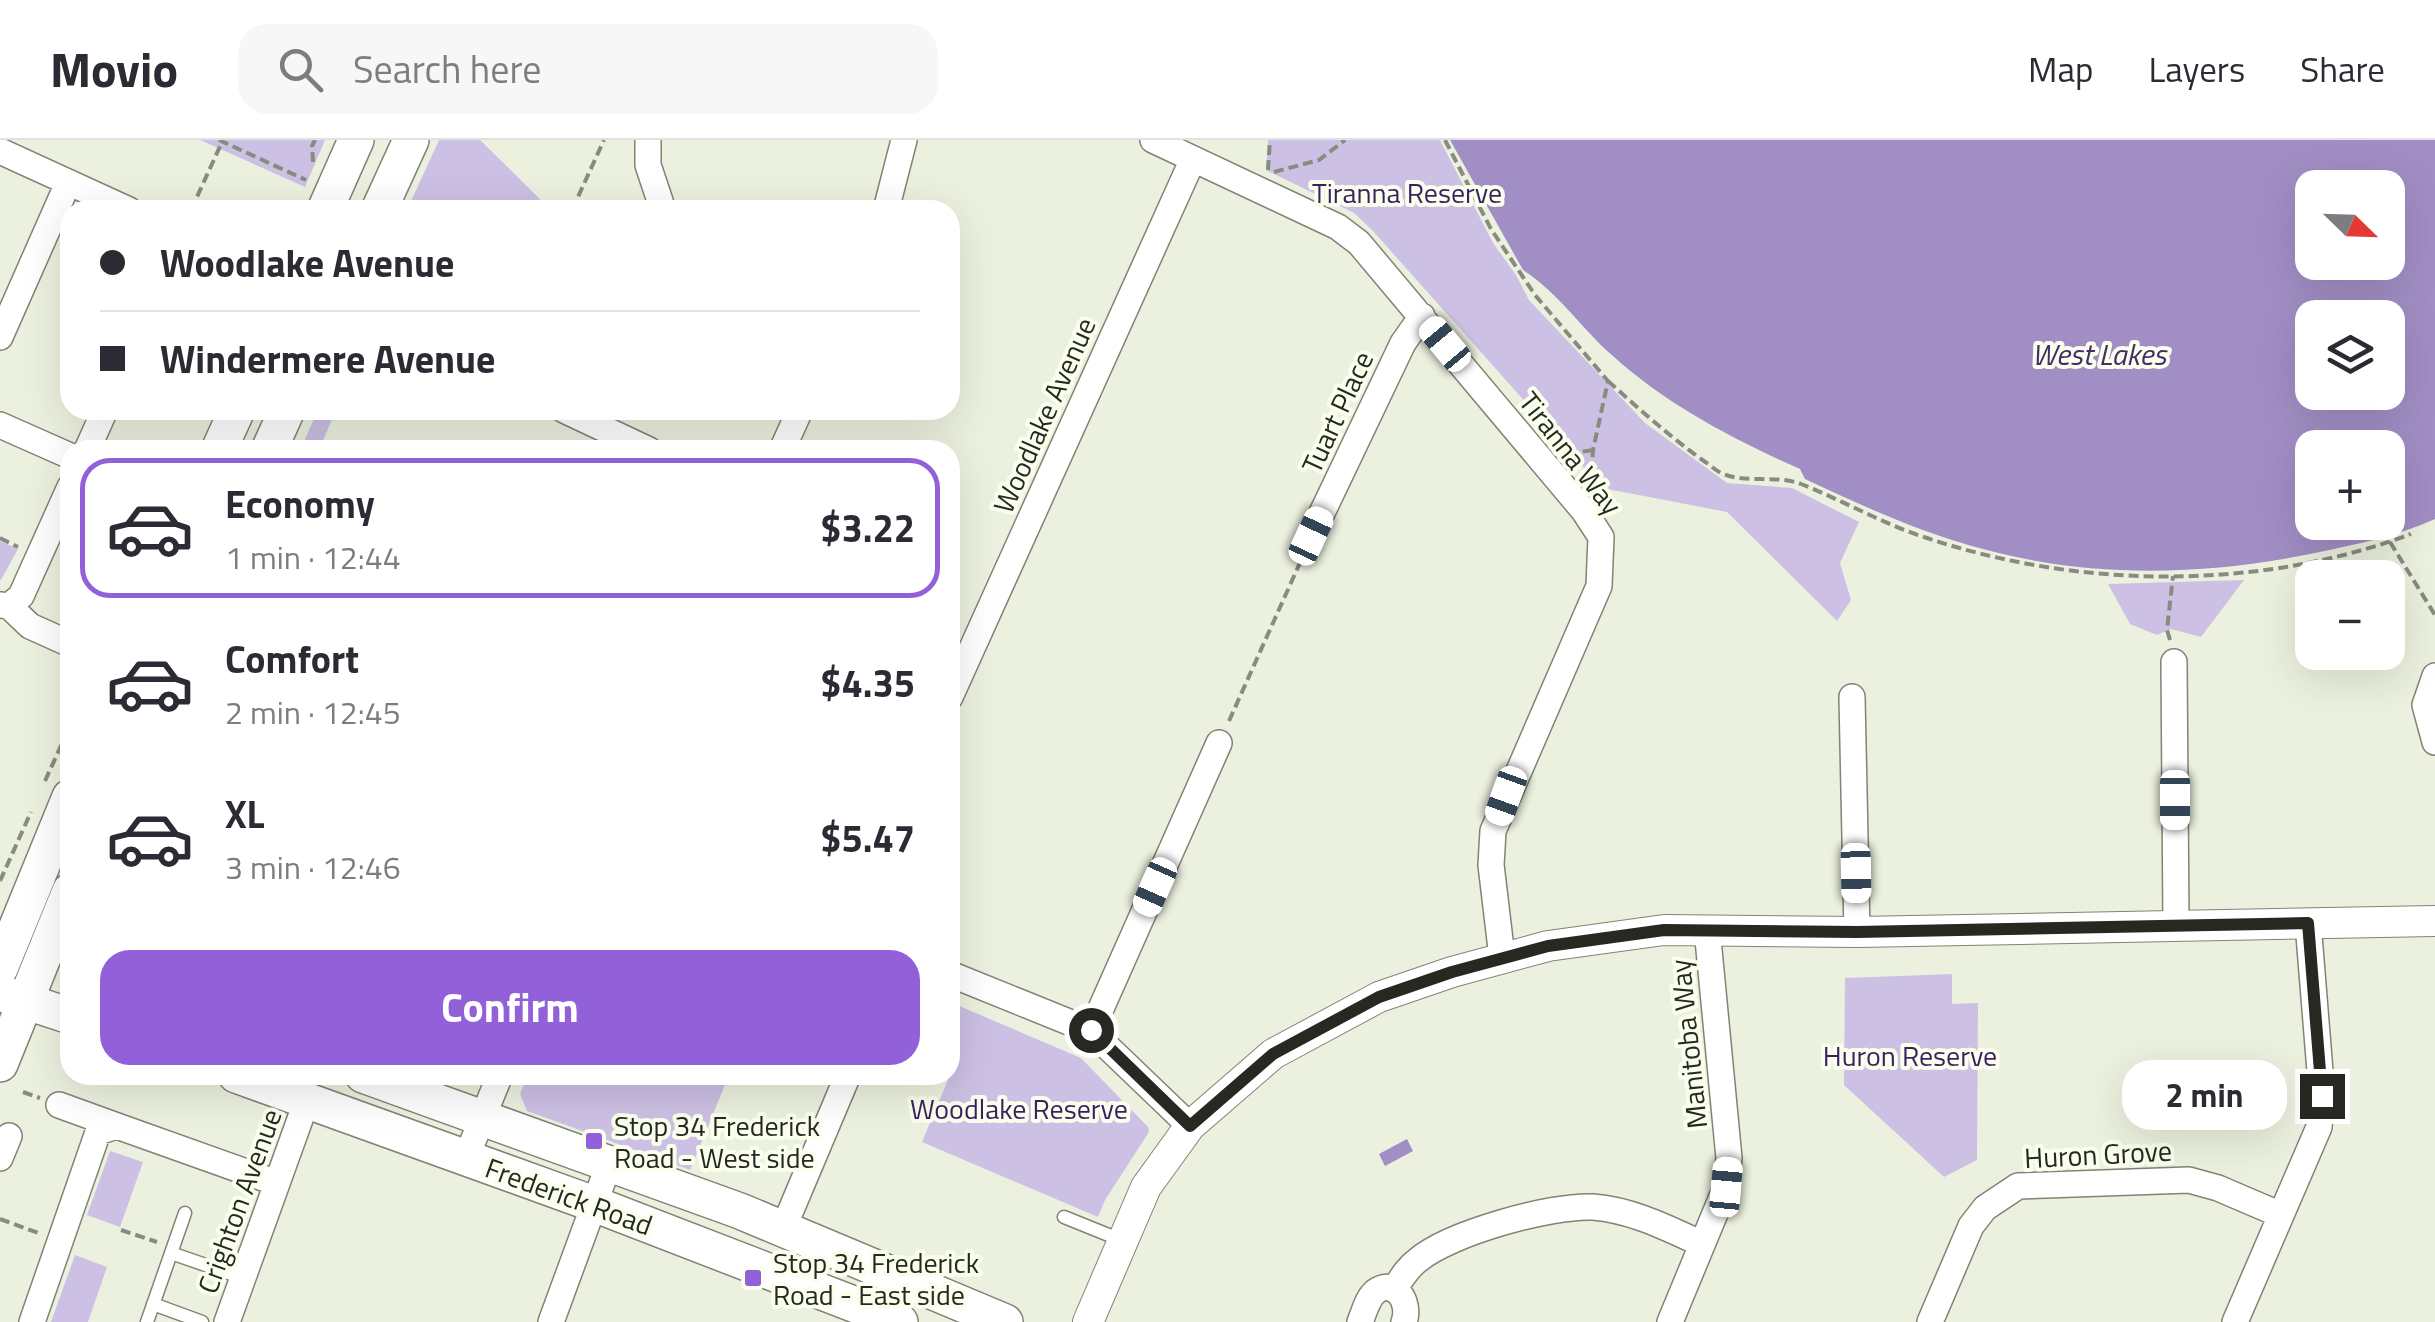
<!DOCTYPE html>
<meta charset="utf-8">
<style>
body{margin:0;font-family:"Titillium Web",sans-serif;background:#f7f7f7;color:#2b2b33;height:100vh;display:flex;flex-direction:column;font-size:38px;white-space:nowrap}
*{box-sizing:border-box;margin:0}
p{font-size:32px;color:#7c7c81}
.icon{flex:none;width:55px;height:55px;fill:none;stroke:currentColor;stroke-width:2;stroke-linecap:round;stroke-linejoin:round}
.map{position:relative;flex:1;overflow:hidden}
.drawer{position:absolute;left:60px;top:300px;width:900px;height:645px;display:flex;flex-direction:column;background:#fff;border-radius:30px;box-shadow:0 10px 40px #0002}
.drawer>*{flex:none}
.banner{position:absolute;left:60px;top:60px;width:900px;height:220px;border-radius:30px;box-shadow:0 10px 40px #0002;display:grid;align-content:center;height:220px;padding:0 40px;background:#fff}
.needle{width:65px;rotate:113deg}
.buttons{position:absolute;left:2295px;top:30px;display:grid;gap:20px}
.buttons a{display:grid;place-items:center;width:110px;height:110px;border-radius:20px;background:#fff;box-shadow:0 10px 40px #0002;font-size:50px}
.end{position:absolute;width:45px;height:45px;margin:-22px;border:12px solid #262822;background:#fff;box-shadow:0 0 0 5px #fff}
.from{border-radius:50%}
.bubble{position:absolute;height:70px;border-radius:30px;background:#fff;box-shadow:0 10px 40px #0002;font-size:32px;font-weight:700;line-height:70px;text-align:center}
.car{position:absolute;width:30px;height:60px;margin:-30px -15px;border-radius:12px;box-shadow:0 0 8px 2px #0007;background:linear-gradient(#fff 24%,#345 0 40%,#fff 0 76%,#345 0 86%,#fff 0)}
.banner b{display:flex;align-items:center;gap:35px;height:95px;font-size:38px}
.banner b+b{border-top:2px solid #e1e1e2}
.banner i{width:25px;height:25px;background:#2b2b33}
ul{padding:18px 0 0;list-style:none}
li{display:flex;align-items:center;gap:30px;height:140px;margin:0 20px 15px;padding:0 20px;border:5px solid transparent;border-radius:30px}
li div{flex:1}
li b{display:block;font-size:38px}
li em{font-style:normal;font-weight:700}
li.on{border-color:#9260d9}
li>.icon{width:90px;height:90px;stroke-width:1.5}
.primary-button{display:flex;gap:20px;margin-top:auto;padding:20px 40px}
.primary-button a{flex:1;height:115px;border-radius:30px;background:#9260d9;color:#fff;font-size:40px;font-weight:700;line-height:115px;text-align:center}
header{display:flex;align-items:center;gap:60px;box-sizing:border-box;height:140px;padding:0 50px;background:#fff;border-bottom:2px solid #e1e1e2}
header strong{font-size:48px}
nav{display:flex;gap:55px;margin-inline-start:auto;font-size:35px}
.search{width:700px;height:90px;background:#f7f7f7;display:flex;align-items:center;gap:25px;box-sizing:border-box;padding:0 35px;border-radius:30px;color:#7c7c81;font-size:38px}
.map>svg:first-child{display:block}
</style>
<header>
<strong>Movio</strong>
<div class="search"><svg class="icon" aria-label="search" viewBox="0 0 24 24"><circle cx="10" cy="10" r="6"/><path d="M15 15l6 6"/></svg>Search here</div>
<nav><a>Map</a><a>Layers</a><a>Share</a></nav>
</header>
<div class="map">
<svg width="2435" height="1182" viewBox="0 0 2435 1182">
<rect width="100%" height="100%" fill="#ecf1df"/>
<!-- green -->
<path fill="#ccc0e4" d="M200 0H325L305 47Z
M439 0H480L551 70H407Z
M1268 0H1440L1493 103 1516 135 1529 160 1645 283 1727 343 1792 348 1859 382 1840 423 1851 460 1837 481 1727 372 1602 348 1373 91 1354 73 1266 30Z
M318 270H336L319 310H300Z
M0 401 18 409 1 440H0Z
M2244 440 2201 497 2171 489 2157 495 2130 484 2108 444Z
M1952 834V864L1978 863 1977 1020 1944 1037 1844 945 1845 838Z
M950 862 1081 918 1148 987 1149 992 1105 1060 1098 1077 922 1002 953 928 950 926Z
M528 935H729L690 1030 527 971 520 954Z
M110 1011 143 1022 120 1087 87 1075Z
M75 1115 107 1127 88 1182H51Z"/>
<!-- water -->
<path fill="#a18ec4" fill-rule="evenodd" d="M1450 0H2435V379C2396 397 2352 405 2310 414 2203 436 2088 438 1983 409 1921 393 1863 366 1805 339L1800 329C1733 299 1667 265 1613 216 1582 189 1558 152 1523 130ZM2312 48H2388V122H2312ZM2312 178H2388V252H2312ZM2312 308H2388V382H2312Z
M1407 999 1413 1011 1385 1026 1379 1014Z"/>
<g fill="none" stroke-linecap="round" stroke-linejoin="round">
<defs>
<path id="service" d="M1064 1077 1121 1100
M171 1113 243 1138
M153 1164 202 1182
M147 1182 185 1073"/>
<path id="minor" d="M648 0V25L663 70
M1153 0 1338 87 1359 103 1584 371 1601 397 1599 446 1493 691 1491 725 1502 817
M0 11 129 70
M886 70 904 0
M0 197 68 43
M564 270 649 310
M0 285 70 316
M87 310 105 270
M782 310 800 270
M1311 396 1403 203 1422 176
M0 465 9 466 30 486 70 504
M9 466 21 456 70 347
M2174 522 2176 784
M2435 536 2425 565 2435 602
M950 557 1193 19
M1852 557 1857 792
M950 834 1091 891 1190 986
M1091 891 1219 603
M59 965 117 986
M0 1018 9 996
M466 1018 500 935
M783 1089 848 935
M1394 1150C1401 1139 1407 1128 1418 1120 1450 1093 1551 1065 1593 1067 1632 1070 1667 1088 1702 1104
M32 1182 98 992 117 986 277 1043
M227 1182 307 960
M551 1182 609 1024
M1360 1182C1364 1173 1367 1159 1375 1152 1396 1136 1411 1164 1404 1182
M1670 1182 1726 1047 1729 1018 1707 789
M1930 1182 1971 1086 1985 1068 2018 1046 2189 1040 2218 1048 2281 1075
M2235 1182 2319 987 2322 956 2308 783"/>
<path id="tertiary" d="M1088 1182 1146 1047 1190 986 1273 914 1379 857 1452 832 1548 806 1664 790 1857 792 2435 781"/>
<path id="secondary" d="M325 70 356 0
M379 70 411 0
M219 310 237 270
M269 310 287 270
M0 828 70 657
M6 855 70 876
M0 924 70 751
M236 935 594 1064 900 1182
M363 935 740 1071 1005 1182"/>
</defs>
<!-- service casing -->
<use href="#service" stroke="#7f8474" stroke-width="15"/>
<!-- minor casing -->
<use href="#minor" stroke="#7f8474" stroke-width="28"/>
<!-- tertiary casing -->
<use href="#tertiary" stroke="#7f8474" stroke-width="32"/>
<!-- secondary casing -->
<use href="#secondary" stroke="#7f8474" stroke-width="38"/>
<!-- path -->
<path stroke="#888c80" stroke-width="4" stroke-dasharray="10 5" stroke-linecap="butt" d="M219 0 306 40
M1445 0 1491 89 1535 155 1608 241 1593 310 1591 341
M313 22 312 6 315 0
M1268 30 1270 0
M1274 32 1319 20 1345 0
M191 70 222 2
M572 70 604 0
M1608 241C1638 268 1668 295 1701 319 1709 324 1718 333 1726 335 1750 343 1778 335 1801 344 1844 361 1883 384 1927 398 2079 449 2259 451 2411 394
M1568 314 1593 310
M0 398 18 407
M2390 402 2435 475
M2170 500 2167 490 2173 436
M1229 581 1303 416
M45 641 70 586
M0 741 31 672
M23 952 40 958
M0 1079 41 1094
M121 1090 157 1102"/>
<!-- service -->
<use href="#service" stroke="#fff" stroke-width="12"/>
<!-- minor -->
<use href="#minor" stroke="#fff" stroke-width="25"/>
<!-- tertiary -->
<use href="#tertiary" stroke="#fff" stroke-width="30"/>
<!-- secondary -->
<use href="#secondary" stroke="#fff" stroke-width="35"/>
</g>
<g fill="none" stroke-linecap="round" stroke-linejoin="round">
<!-- route -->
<path stroke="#262822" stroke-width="12" d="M1091 890 1190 986 1273 914 1379 857 1452 832 1548 806 1664 790 1857 792 2308 783 2322 956"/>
</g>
<!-- markers -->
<g fill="#9260d9" stroke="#f9ffec" stroke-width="4">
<rect x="584" y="991" width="20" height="20" rx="5"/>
<rect x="743" y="1128" width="20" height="20" rx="5"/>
</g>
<g text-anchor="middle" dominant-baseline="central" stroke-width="8" stroke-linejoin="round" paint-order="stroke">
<!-- park labels -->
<g font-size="28" fill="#3c1f61" stroke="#f9ffec">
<text x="1407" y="52">Tiranna Reserve</text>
<text x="1910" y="915">Huron Reserve</text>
<text x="1019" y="968">Woodlake Reserve</text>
</g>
<!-- street labels -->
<g font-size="28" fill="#262822" stroke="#f9ffec">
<text transform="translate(1337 272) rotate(-65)">Tuart Place</text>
<text transform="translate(1044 275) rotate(-66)">Woodlake Avenue</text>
<text transform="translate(1571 313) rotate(52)">Tiranna Way</text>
<text transform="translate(1688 904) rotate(-96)">Manitoba Way</text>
<text transform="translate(2098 1014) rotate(-3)">Huron Grove</text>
<text transform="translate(569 1056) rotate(20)">Frederick Road</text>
<text transform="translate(239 1061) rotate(-70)">Crighton Avenue</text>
</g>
<!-- poi labels -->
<g font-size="28" fill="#262822" stroke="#f9ffec" text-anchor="start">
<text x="614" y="985">Stop 34 Frederick<tspan x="614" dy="32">Road - West side</tspan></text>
<text x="773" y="1122">Stop 34 Frederick<tspan x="773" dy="32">Road - East side</tspan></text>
</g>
<!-- water labels -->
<g font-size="30" font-style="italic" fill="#462b6d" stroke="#f9ffec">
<text x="2099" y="214">West Lakes</text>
</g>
</g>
</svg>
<div class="buttons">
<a><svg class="needle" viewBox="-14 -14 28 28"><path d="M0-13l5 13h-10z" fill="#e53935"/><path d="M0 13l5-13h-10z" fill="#7c7c81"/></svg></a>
<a><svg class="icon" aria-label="layers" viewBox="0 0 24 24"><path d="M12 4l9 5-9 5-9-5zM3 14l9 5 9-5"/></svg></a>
<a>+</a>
<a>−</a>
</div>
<i class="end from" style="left:1091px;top:890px"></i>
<i class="end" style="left:2322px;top:956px"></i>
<div class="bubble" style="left:2122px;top:920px;width:165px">2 min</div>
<i class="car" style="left:1445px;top:204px;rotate:320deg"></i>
<i class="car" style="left:1311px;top:396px;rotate:25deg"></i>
<i class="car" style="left:1506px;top:656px;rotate:200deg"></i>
<i class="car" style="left:2175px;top:660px;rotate:180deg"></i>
<i class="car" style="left:1856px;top:733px;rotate:179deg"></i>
<i class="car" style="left:1155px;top:747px;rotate:204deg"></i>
<i class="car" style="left:1726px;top:1047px;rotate:5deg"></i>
<div class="banner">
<b><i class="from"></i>Woodlake Avenue</b>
<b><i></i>Windermere Avenue</b>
</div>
<section class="drawer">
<ul>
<li class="on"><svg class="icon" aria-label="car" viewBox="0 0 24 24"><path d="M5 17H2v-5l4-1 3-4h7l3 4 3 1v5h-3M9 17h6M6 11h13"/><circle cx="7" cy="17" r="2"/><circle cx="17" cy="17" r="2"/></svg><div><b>Economy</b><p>1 min · 12:44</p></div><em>$3.22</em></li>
<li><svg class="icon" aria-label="car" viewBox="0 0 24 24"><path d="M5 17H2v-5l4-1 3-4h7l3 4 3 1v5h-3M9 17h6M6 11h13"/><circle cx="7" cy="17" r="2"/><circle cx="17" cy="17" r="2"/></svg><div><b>Comfort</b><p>2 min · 12:45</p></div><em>$4.35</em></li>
<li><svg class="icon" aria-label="car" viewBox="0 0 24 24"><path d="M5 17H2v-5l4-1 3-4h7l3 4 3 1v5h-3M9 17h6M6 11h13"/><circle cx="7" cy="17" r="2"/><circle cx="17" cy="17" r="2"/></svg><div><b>XL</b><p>3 min · 12:46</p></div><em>$5.47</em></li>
</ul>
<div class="primary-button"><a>Confirm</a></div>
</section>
</div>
